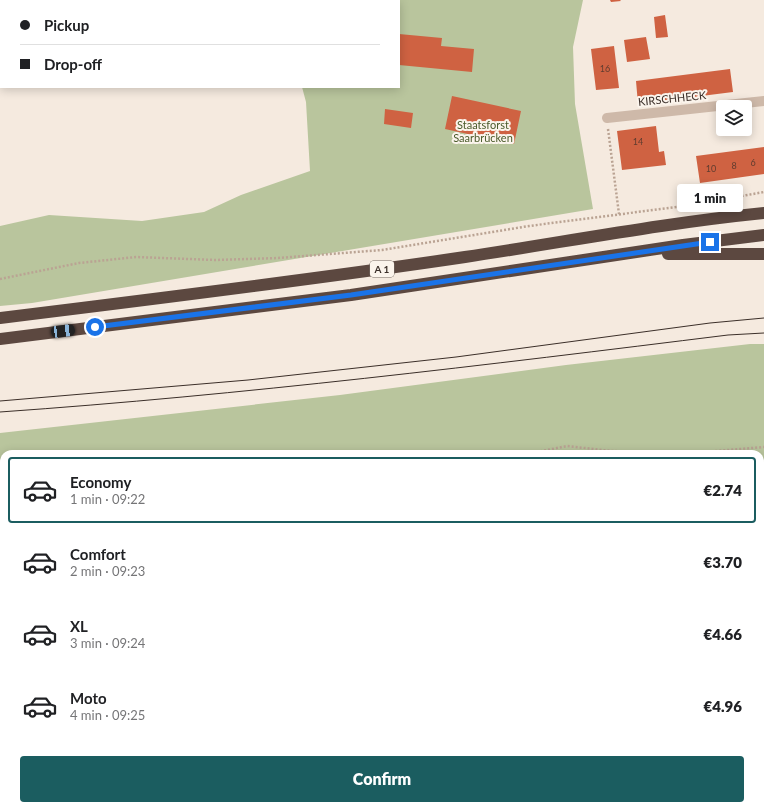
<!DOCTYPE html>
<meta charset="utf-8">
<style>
body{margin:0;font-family:Lato,sans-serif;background:#f2f2f2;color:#202124;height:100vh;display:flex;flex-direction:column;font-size:15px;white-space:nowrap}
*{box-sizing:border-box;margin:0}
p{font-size:13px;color:#757577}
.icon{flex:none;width:22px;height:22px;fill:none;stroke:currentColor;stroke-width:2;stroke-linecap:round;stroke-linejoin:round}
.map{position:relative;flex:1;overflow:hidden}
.panel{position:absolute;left:0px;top:450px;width:764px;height:360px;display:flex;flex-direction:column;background:#fff;border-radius:12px 12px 0 0;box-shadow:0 2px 10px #0003}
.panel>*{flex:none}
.top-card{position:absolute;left:0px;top:0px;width:400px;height:88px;box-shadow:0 2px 10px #0003;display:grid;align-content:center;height:88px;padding:0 20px;background:#fff}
.buttons{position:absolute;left:716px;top:100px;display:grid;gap:8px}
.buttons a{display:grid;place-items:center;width:36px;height:36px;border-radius:4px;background:#fff;box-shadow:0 2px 10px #0003;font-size:20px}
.end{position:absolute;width:18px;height:18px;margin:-9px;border:5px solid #1a73e8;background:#fff;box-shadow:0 0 0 2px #fff}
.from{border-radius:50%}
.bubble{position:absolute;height:28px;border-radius:4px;background:#fff;box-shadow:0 2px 10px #0003;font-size:13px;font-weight:800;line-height:28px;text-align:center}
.car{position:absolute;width:12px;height:24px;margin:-12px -6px;border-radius:5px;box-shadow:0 0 3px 1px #0007;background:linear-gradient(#222 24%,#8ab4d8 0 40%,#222 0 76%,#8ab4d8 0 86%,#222 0)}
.top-card b{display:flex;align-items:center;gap:14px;height:38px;font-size:15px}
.top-card b+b{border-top:1px solid #e0e0e0}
.top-card i{width:10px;height:10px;background:#202124}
ul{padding:7px 0 0;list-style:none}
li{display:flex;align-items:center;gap:12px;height:66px;margin:0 8px 6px;padding:0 12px;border:2px solid transparent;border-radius:4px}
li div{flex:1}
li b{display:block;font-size:15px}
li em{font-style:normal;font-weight:800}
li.current{border-color:#1b5d60}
li>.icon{width:36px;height:36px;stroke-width:1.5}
.action{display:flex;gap:8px;margin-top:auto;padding:8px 20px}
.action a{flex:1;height:46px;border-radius:4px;background:#1b5d60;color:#fff;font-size:16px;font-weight:800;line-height:46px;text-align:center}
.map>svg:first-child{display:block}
</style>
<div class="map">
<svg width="764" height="810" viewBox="0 0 764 810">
<rect width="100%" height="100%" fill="#f5eadf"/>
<!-- green -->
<path fill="#b9c59d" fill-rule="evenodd" d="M265 0H583L573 47 575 104 593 209 32 303 0 306V226L49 215 142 221 204 212 241 195 310 171 306 102 302 87H399V1Z
M750 344H764V810H0V433L340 395 566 365ZM4 454H760V806H4Z"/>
<!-- building -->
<path fill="#cf6242" d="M610 0H620L621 1 611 2Z
M665 15 668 37 656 38 654 17Z
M399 34 442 38 441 46 474 49 472 72 399 65Z
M646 37 650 59 627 62 624 40Z
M614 46 619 88 596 90 591 49Z
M730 69 733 92 638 104 636 81Z
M452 96 521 111 514 144 445 129Z
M385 109 413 113 411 128 384 124Z
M656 126 659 152 664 151 666 165 622 170 617 131Z
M764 147V174L700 183 696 156Z"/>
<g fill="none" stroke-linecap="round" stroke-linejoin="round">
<!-- path -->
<path stroke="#baa393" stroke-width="2.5" stroke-dasharray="2 2" stroke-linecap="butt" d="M608 129 619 214
M0 279 79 263 136 257 216 260 278 258 382 250 529 226 692 205 764 192
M537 454 542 451 567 446 611 451 693 453 764 447
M0 542 4 544
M0 598 4 596
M0 690 4 700
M69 806 71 810"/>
<!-- minor -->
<path stroke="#ceb9a9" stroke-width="10" d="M607 118 764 101"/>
<!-- motorway -->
<path stroke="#5c4840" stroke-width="12" d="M668 254H764
M0 318C155 299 310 280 465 257 565 242 664 223 764 213
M0 339 351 295 683 245 764 235"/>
<!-- tram -->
<path stroke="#3b2f29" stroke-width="1" d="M0 401 248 380 456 357 710 323 764 318
M0 412C243 395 486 365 728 335L764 333"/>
</g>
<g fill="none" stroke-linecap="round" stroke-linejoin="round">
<!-- route -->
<path stroke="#1a73e8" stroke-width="5" d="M95 327 351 295 710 242"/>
</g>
<g text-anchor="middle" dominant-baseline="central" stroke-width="4" stroke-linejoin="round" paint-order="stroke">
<!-- number labels -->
<g font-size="9" fill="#603c2f">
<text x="605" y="68">16</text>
<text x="638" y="141">14</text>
<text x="753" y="162">6</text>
<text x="734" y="165">8</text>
<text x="711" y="168">10</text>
</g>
<!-- shield labels -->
<rect fill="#fbf4ec" stroke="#756a64" stroke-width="1" x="370" y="261" width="24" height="16" rx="3"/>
<g font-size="10" font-weight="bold" fill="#3b2f29">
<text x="382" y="269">A 1</text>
</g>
<!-- street labels -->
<g font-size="11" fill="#3b2f29" stroke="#fbf4ec">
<text transform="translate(672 98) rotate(-6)">KIRSCHHECK</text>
</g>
<!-- park labels -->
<g font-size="11" fill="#4a5b2b" stroke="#fbf4ec">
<text x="483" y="124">Staatsforst<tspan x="483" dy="13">Saarbrücken</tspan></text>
</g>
</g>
</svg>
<div class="buttons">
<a><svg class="icon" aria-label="layers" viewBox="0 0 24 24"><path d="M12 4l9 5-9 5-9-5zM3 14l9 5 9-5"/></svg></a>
</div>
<i class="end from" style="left:95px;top:327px"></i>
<i class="end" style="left:710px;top:242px"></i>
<div class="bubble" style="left:677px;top:184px;width:66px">1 min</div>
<i class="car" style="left:63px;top:331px;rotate:83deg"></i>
<div class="top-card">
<b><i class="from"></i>Pickup</b>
<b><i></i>Drop-off</b>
</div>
<section class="panel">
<ul>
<li class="current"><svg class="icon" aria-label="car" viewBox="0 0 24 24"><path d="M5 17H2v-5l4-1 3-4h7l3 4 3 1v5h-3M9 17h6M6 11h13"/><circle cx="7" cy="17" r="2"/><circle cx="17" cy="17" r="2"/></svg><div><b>Economy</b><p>1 min · 09:22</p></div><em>€2.74</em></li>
<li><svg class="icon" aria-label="car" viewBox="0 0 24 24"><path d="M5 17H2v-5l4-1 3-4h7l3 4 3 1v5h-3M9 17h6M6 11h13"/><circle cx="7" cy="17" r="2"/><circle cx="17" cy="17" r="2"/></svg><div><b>Comfort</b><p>2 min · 09:23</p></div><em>€3.70</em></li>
<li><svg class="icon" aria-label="car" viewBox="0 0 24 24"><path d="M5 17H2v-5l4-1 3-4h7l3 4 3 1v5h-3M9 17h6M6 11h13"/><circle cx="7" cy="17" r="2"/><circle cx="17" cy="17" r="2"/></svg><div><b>XL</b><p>3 min · 09:24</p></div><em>€4.66</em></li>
<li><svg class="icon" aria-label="car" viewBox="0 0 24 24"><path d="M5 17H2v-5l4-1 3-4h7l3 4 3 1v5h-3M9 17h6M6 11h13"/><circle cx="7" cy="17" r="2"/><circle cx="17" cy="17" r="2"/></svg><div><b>Moto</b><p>4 min · 09:25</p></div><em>€4.96</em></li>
</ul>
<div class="action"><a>Confirm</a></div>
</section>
</div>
